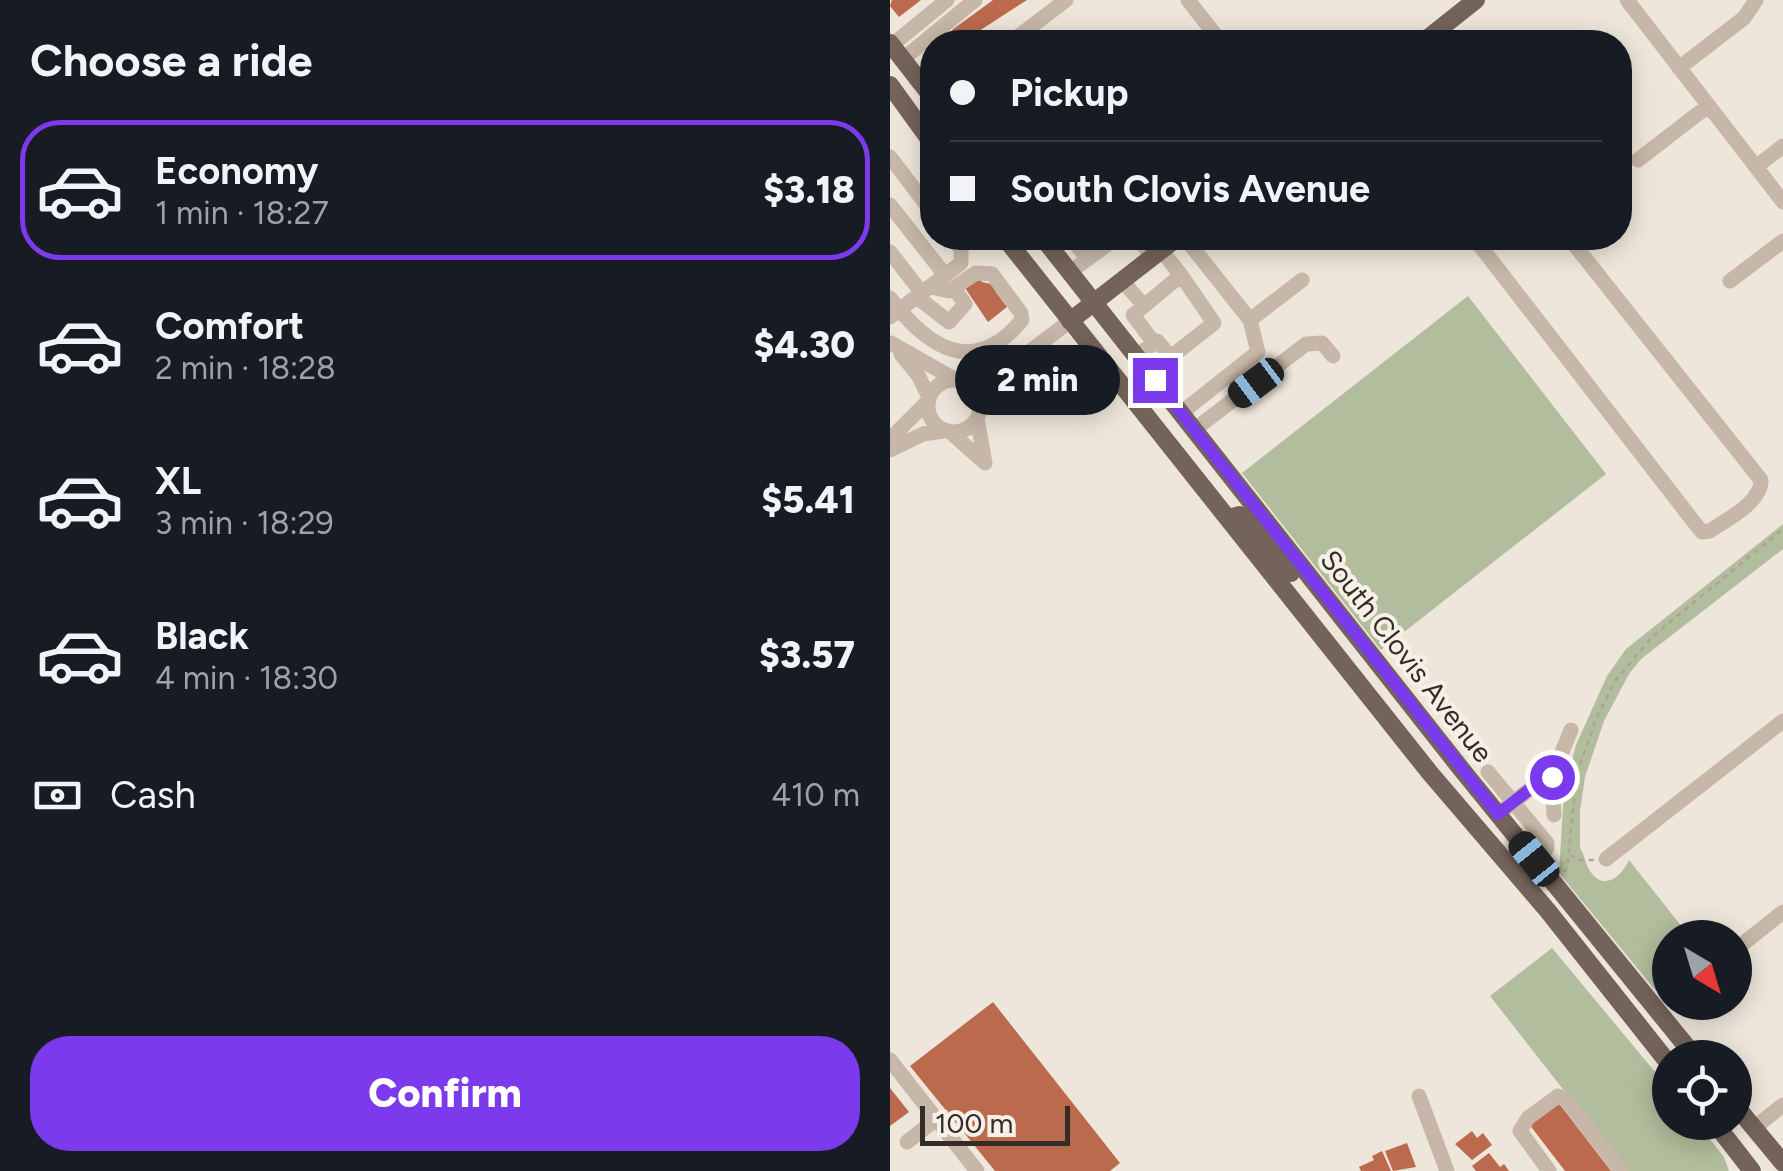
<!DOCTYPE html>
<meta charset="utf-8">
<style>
body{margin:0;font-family:Figtree,sans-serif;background:#20242c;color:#f1f3f6;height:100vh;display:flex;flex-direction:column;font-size:38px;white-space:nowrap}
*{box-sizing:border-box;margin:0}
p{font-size:32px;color:#9ea1a6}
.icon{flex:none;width:55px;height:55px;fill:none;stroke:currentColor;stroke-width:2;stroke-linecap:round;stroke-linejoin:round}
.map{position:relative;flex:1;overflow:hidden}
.sheet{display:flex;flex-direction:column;background:#171b24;width:890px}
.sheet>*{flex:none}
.guide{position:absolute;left:30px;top:30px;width:712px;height:220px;border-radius:40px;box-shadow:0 5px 25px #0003;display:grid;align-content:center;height:220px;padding:0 30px;background:#171b24}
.needle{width:65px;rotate:142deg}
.tools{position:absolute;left:762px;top:920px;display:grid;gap:20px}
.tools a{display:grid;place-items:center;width:100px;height:100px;border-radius:50%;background:#171b24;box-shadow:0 5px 25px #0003;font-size:50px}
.scale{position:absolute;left:30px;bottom:25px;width:150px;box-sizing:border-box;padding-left:10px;border:5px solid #342c28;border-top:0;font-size:28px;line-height:35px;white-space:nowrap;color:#342c28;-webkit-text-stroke:8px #f7f0e7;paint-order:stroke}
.end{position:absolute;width:45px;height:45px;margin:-22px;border:12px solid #7c3aed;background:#fff;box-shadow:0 0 0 5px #fff}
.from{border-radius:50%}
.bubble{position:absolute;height:70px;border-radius:35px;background:#171b24;box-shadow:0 5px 25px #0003;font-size:32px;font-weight:800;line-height:70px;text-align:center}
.car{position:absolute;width:30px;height:60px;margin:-30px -15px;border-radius:12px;box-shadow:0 0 8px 2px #0007;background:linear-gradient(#222 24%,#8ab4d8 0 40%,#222 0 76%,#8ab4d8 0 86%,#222 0)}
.guide b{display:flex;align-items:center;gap:35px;height:95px;font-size:38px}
.guide b+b{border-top:2px solid #363941}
.guide i{width:25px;height:25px;background:#f1f3f6}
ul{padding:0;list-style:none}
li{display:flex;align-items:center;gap:30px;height:140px;margin:0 20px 15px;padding:0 10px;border:5px solid transparent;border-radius:40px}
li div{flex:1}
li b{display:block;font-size:38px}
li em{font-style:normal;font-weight:800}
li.current{border-color:#7c3aed}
li>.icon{width:90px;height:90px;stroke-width:1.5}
h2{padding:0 30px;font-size:45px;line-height:120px}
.pay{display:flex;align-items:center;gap:25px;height:110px;padding:0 30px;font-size:38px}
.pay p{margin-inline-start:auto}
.button{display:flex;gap:20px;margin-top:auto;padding:20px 30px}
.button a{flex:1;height:115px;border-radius:40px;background:#7c3aed;color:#fff;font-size:40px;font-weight:800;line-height:115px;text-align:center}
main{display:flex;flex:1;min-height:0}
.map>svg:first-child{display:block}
</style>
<main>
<section class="sheet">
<h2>Choose a ride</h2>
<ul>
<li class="current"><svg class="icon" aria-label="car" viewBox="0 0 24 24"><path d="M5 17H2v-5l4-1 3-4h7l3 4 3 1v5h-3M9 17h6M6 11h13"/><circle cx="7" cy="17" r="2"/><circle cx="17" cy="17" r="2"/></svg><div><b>Economy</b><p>1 min · 18:27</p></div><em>$3.18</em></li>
<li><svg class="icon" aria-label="car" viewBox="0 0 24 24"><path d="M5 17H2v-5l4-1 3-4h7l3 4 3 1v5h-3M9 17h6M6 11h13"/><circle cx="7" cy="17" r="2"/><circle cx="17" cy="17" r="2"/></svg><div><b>Comfort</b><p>2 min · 18:28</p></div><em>$4.30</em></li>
<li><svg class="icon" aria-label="car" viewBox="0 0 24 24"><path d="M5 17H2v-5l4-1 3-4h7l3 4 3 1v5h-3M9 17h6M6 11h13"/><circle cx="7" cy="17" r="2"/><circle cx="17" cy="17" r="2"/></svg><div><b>XL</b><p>3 min · 18:29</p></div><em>$5.41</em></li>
<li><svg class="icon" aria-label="car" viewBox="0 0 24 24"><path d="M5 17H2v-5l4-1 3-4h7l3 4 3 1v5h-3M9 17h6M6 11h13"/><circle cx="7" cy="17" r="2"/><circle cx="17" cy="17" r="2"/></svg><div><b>Black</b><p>4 min · 18:30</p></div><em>$3.57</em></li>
</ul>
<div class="pay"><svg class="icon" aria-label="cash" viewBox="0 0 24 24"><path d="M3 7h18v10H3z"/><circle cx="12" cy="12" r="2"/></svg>Cash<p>410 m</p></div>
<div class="button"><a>Confirm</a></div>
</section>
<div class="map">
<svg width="893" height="1171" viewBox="0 0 893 1171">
<rect width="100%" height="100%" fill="#efe6db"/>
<!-- green -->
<path fill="#b1bd9c" d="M578 296 716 474 491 650 352 473Z
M893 524V549L751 659 739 674 714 721 695 777 690 811V848C695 856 695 863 700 871 714 892 732 876 739 860L800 937 780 938V989L766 991 669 873 674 790 686 745 717 676 736 649Z
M662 948 780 1090V1122L807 1123 834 1157 839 1171H737L600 996Z"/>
<!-- building -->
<path fill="#bb6a4d" d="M2 0H31L9 17 0 6Z
M103 0H137L72 42 62 30Z
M87 275 92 282 111 286 105 291 117 307 98 322 73 285Z
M103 1002 230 1163 220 1171H105L20 1066Z
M0 1088 19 1112 0 1126Z
M668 1102 721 1171H675L639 1124Z
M582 1131 587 1138 593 1133 602 1145 582 1160 565 1144Z
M517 1143 526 1167 503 1171 495 1151Z
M492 1151 501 1171H471L469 1167 484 1160 482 1156Z
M599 1153 610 1167 614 1164 619 1171H586L582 1166Z"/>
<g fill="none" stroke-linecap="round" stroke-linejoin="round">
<!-- path -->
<path stroke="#b2a193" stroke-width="2.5" stroke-dasharray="5 5" stroke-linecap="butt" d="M680 855 690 860H705
M674 872 677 868 687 773 706 719 725 681 763 636 893 529"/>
<!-- minor -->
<path stroke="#c6b7a8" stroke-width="15" d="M298 0 331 42
M737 0 893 202
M121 42 176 0
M2 45 57 0
M13 59 85 0
M789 68 854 18 866 0
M0 157 42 212
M748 160 818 106
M866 167 893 146
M0 205 55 275
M181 238 198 259
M248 238 262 257
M584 238 807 526 812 532 820 531C837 519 871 503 871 480L679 238
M0 252 32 293
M180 272 226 238
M232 280 254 306 291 275 271 250
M840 281 893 241
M27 297 59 322 75 304 64 288
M0 298C38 348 84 378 132 320L131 313 102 274 86 273 59 291 41 287
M254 306 243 315 264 343
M0 317 71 263V249L62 238
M360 320 412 280
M1 343 66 380
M11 354 28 375 39 397
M246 356 267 341 281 357 265 380
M281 357 324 323 291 275
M71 380C136 366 151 338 220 371
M38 406a26 26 0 1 1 52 0a26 26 0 1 1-52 0Z
M89 413 126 362 180 321
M291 413 368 352 360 320 295 238
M304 430 416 344 432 343 443 356
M59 431 95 463 87 418
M0 439 38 401
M0 450 33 434 54 431
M598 772 657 843V848L645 859
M662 777 664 815
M608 814 644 786 662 777 681 730
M716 859 893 721
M845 950 893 912
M0 1060 87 1171
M529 1096 557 1171
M864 1128 893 1105
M17 1142 46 1119
M659 1171 630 1131 638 1118 668 1096 677 1101 731 1171"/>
<!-- major -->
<path stroke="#74635a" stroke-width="18" d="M533 42 586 0
M0 43 42 97
M0 85 42 143
M115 238 540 773 658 911 780 1065
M153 238 572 770 806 1058
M180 321 287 238
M339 518 349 515 359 521 401 573
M845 1105 893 1163
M824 1122 862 1171"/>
</g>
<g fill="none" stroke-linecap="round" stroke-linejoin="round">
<!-- route -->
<path stroke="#7c3aed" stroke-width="12" d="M265 380 608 814 644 786 662 777"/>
</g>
<g text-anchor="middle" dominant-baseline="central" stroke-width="8" stroke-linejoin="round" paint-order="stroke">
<!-- street labels -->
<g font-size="28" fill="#342c28" stroke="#f7f0e7">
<text transform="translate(517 656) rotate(52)">South Clovis Avenue</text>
</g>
</g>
</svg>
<div class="tools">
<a><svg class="needle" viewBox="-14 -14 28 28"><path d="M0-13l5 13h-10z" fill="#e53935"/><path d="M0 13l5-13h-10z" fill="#9ea1a6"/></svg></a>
<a><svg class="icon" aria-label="locate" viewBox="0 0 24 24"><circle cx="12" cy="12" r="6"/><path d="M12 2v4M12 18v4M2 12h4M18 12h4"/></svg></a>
</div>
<div class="scale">100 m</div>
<i class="end from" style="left:662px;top:777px"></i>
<i class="end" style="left:265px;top:380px"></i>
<div class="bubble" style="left:65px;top:345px;width:165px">2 min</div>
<i class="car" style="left:366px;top:383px;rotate:233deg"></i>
<i class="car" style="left:644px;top:859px;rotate:321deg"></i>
<div class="guide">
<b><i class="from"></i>Pickup</b>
<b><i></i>South Clovis Avenue</b>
</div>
</div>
</main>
